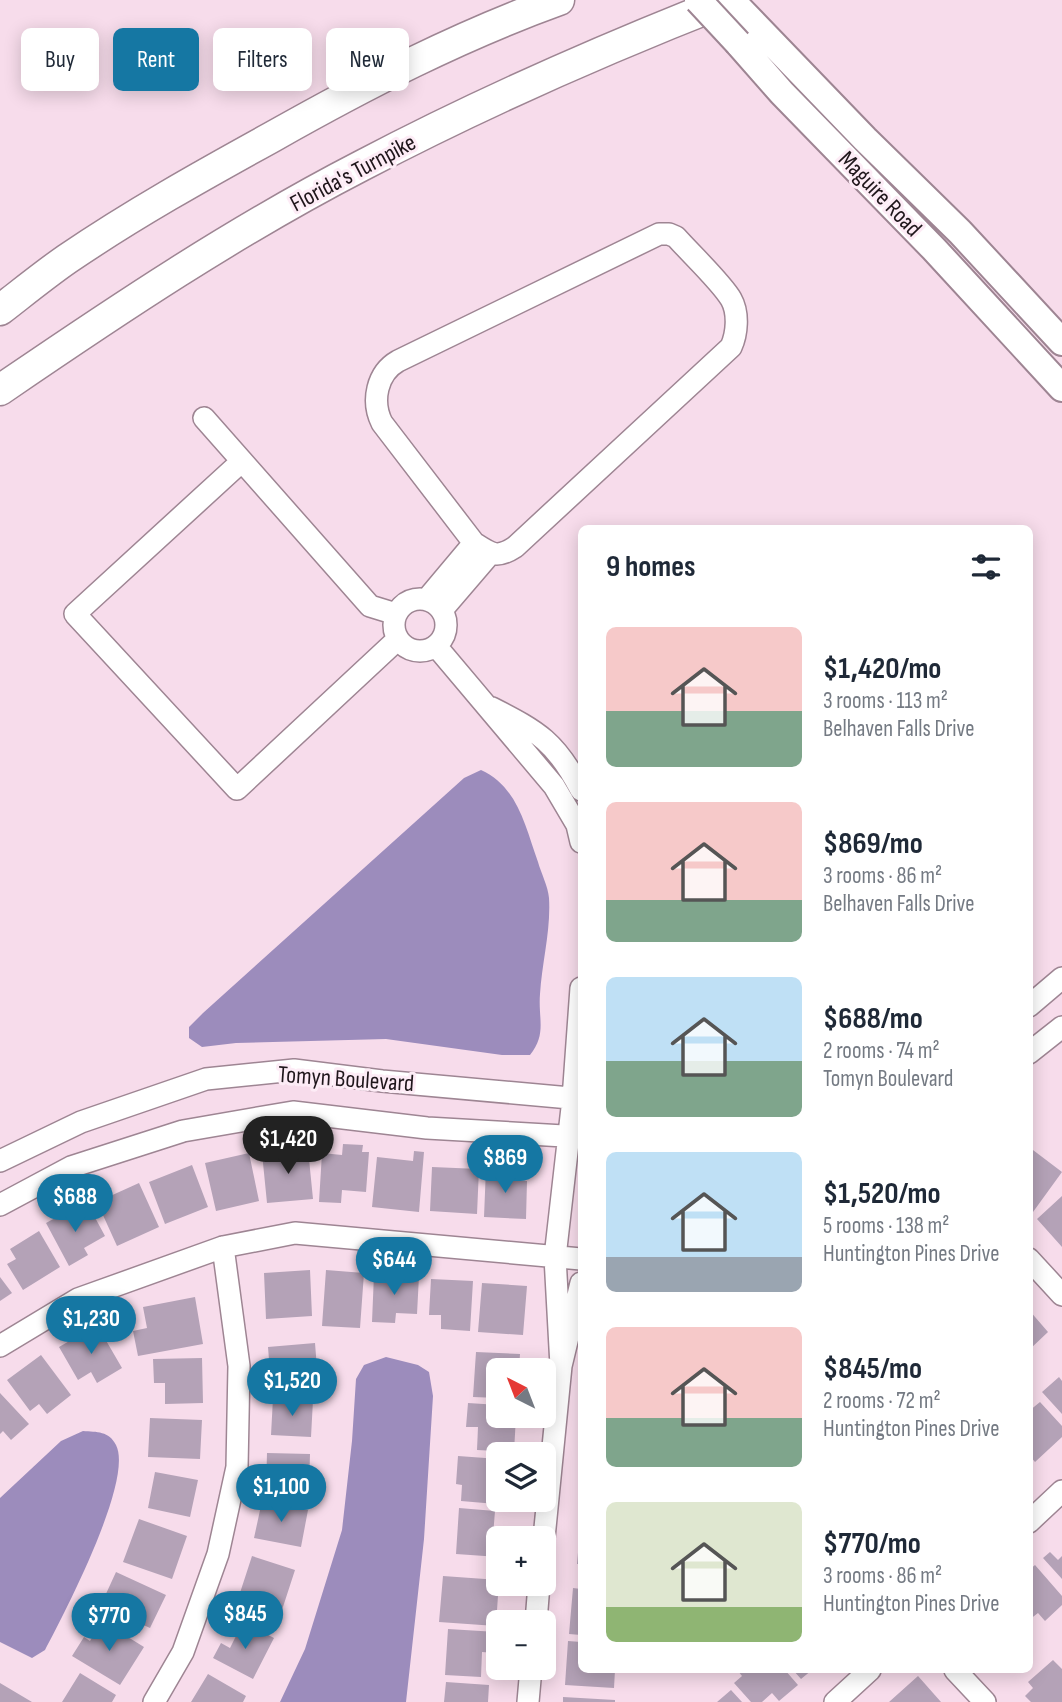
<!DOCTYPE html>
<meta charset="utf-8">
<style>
body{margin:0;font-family:"Sofia Sans Condensed",sans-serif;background:#f2f2f3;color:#1f2937;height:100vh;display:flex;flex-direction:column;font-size:26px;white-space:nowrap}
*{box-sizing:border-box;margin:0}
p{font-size:23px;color:#747a83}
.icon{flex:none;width:38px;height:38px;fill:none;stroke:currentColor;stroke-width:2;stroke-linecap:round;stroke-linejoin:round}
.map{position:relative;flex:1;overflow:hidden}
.sheet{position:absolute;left:578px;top:525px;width:455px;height:1148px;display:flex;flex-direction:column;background:#fff;border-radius:10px;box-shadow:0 4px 18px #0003}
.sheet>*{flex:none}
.banner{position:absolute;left:21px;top:28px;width:452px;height:63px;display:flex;gap:14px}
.needle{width:46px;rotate:318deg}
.tools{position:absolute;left:486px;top:1358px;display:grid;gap:14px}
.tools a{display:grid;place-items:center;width:70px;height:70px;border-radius:10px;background:#fff;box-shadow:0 4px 18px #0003;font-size:35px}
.price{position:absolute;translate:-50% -60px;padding:0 16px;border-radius:24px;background:#1577a3;color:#fff;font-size:23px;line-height:46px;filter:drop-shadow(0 2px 4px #0008)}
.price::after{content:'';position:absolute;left:50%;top:42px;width:21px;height:16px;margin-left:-10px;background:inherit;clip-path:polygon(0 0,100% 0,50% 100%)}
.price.selected{background:#222;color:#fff}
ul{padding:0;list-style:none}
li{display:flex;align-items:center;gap:21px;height:175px;padding:0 28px}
li span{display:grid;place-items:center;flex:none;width:196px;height:140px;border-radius:10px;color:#555}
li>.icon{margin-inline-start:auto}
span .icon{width:84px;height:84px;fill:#fffc;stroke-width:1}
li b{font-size:30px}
h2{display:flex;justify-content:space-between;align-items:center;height:84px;padding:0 28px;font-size:30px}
.tag{padding:0 24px;border-radius:10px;background:#fff;box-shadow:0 4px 18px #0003;font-size:24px;line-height:63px}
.tag.selected{background:#1577a3;color:#fff}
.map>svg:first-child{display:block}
</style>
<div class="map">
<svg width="1062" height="1702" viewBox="0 0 1062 1702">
<rect width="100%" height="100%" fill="#f7dceb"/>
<!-- water -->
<path fill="#9c8cbc" d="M 481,770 C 518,787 525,826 538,862 C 541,873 548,886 549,898 C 551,930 542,962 540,994 C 538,1019 547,1034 530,1055 L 502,1055 L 386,1039 L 236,1043 L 202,1047 L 189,1038 L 189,1027 L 203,1013 L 464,778 Z
M 386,1357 L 418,1365 L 429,1372 L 433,1396 L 424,1539 L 406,1702 L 280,1702 L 305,1649 L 342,1530 L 352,1441 L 356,1379 L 364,1365 Z
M 83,1431 C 97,1432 109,1431 116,1445 C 134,1480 64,1614 45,1650 L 32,1658 L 0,1642 L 0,1498 L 61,1441 Z"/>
<!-- building -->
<path fill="#b4a2b7" d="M 343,1144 L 363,1145 L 362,1152 L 369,1152 L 366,1192 L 342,1190 L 341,1203 L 319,1202 L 322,1153 L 342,1155 Z
M 1029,1147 L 1062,1172 L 1033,1212 L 1029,1209 Z
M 308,1149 L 313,1199 L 267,1203 L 262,1153 Z
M 414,1151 L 424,1152 L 419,1212 L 372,1207 L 377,1157 L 413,1161 Z
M 249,1153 L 259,1201 L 216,1211 L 205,1163 Z
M 192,1165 L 208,1207 L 165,1224 L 149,1182 Z
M 432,1167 L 479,1169 L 477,1214 L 430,1211 Z
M 486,1168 L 515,1169 L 514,1180 L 527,1181 L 526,1219 L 484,1217 Z
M 139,1183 L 159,1227 L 117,1246 L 97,1202 Z
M 1062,1196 L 1062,1247 L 1037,1219 Z
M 75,1207 L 81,1218 L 92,1212 L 105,1236 L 84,1248 L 88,1255 L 69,1266 L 46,1223 Z
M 39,1231 L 60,1267 L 23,1290 L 7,1264 L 16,1259 L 10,1249 Z
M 310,1270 L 312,1316 L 266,1319 L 264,1273 Z
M 326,1270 L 364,1273 L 360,1328 L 322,1326 Z
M 374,1274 L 419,1276 L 417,1314 L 396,1313 L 395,1323 L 372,1322 Z
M 0,1277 L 12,1293 L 0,1301 Z
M 431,1279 L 473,1281 L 470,1331 L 441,1329 L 441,1315 L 429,1315 Z
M 482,1283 L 527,1286 L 523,1335 L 478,1332 Z
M 195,1297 L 203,1344 L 138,1356 L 133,1331 L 147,1328 L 143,1307 Z
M 1029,1310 L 1048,1332 L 1029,1350 Z
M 97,1325 L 122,1368 L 97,1383 L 91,1372 L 78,1380 L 59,1347 Z
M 315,1343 L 318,1381 L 271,1385 L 268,1347 Z
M 476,1352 L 520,1354 L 519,1370 L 499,1370 L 499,1398 L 473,1397 Z
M 41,1355 L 71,1395 L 47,1414 L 39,1404 L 30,1411 L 7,1380 Z
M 202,1358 L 203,1403 L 165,1404 L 165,1383 L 154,1383 L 153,1359 Z
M 1059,1377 L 1062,1381 L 1062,1414 L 1042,1392 Z
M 0,1393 L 29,1424 L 11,1440 L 3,1431 L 0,1434 Z
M 273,1398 L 313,1400 L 311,1437 L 271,1435 Z
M 1040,1402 L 1062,1426 L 1062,1437 L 1035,1462 L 1029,1455 L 1029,1411 Z
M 468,1403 L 499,1405 L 499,1416 L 516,1416 L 514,1452 L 477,1450 L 478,1427 L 466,1427 Z
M 150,1418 L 202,1420 L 200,1459 L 148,1457 Z
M 267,1453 L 310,1454 L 309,1490 L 266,1489 Z
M 458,1456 L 499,1459 L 499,1500 L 508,1500 L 508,1505 L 461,1501 L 462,1485 L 456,1484 Z
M 155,1472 L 198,1480 L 190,1517 L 148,1508 Z
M 262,1501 L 308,1510 L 301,1547 L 254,1538 Z
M 459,1508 L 495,1511 L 493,1536 L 499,1537 L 499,1557 L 456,1554 Z
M 139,1519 L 187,1536 L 172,1579 L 123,1562 Z
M 579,1541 L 581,1541 L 581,1564 L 577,1564 Z
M 1050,1552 L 1058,1560 L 1062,1556 L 1062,1579 L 1043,1558 Z
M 252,1556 L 295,1570 L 281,1613 L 238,1599 Z
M 1035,1565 L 1062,1596 L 1062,1605 L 1045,1621 L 1038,1613 L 1029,1620 L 1029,1570 Z
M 116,1572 L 166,1595 L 150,1628 L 115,1612 L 119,1602 L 105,1596 Z
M 443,1576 L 499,1580 L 496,1626 L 439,1622 Z
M 573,1588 L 581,1589 L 581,1635 L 569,1634 Z
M 102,1621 L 144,1647 L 120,1685 L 72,1656 L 84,1637 L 90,1641 Z
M 243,1622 L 274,1638 L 253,1679 L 213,1658 L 221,1643 L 230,1648 Z
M 448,1629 L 497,1632 L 495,1653 L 482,1652 L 481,1677 L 445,1675 Z
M 568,1641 L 581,1642 L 581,1670 L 615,1670 L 614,1688 L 565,1685 Z
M 1053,1660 L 1062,1669 L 1062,1702 L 1031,1702 L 1025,1696 L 1033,1688 L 1028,1682 Z
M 740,1670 L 785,1670 L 798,1685 L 779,1701 L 772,1693 L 762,1702 L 751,1702 L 734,1683 L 742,1676 L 738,1671 Z
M 793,1670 L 812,1670 L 801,1679 Z
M 80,1673 L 116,1695 L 112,1702 L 62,1702 Z
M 208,1674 L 246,1696 L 243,1702 L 191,1702 Z
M 918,1676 L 941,1702 L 889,1702 Z
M 446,1682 L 489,1685 L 488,1702 L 444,1702 Z
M 0,1683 L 32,1702 L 0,1702 Z
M 731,1690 L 742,1702 L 717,1702 Z
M 563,1697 L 615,1700 L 615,1702 L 563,1702 Z"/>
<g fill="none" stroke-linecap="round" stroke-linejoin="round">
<defs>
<path id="minor" d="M 659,234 L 669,234 L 676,237 C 691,254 721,282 731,299 C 739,313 737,334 731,347 L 515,547 C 497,559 491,554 474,543 L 382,423 C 371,401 377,373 398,361 Z
M 204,418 L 370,606 L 396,614
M 241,462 L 75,614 L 237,789 L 398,639
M394 625a26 26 0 1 1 52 0a26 26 0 1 1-52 0Z
M 427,599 L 474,543
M 442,610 L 490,554
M 436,646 L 554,786 L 577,825 L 581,842
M 492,708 C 539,732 556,742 581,790
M 1029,1006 L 1062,978
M 1029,1053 L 1062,1027
M 0,1161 L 81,1122 L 206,1079 L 294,1070 L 382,1081 L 581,1099
M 0,1205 L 71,1167 L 183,1131 L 293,1112 L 427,1128 L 581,1137
M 1029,1259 L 1062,1295
M 0,1346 L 78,1299 L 223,1247 L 295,1233 L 581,1259
M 561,1366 L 555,1257 L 573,1099 L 581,988
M 1029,1522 L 1062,1491
M 544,1538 L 561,1366 L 581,1283
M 536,1622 L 539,1584
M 955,1670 L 985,1702
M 154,1702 L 183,1652 L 218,1554 L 237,1467 L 239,1366 L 223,1247
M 528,1702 L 531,1668
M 835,1702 L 870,1670"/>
<path id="major" d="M 731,0 L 865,139 L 960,232 L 1062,342
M 738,43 L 782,93 L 934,249 L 1062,388"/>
<path id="highway" d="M 0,310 C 22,293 44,275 67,259 C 133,214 203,175 272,137 C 364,85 459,36 559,0
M 0,390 C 117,310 235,231 361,166 C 481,103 604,49 729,0"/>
</defs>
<!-- minor casing -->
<use href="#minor" stroke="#9e8593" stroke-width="24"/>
<!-- major casing -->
<use href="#major" stroke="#9e8593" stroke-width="30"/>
<!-- highway casing -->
<use href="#highway" stroke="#9e8593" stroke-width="33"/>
<!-- minor -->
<use href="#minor" stroke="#fff" stroke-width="21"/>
<!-- major -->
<use href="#major" stroke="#fff" stroke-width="26"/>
<!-- highway -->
<use href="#highway" stroke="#fff" stroke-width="30"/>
<defs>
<path id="major-bridge" d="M 698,0 L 738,43"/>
</defs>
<!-- major-bridge casing -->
<use href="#major-bridge" stroke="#9e8593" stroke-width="30" stroke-linecap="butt"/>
<!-- major-bridge -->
<use href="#major-bridge" stroke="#fff" stroke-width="26"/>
</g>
<g text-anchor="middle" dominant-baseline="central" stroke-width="6" stroke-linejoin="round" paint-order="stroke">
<!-- street labels -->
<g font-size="24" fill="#1f161b" stroke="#fdecf6">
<text transform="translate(353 173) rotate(-28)">Florida's Turnpike</text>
<text transform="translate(880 194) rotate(46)">Maguire Road</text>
<text transform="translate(346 1079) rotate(4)">Tomyn Boulevard</text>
</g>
</g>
</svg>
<div class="tools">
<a><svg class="needle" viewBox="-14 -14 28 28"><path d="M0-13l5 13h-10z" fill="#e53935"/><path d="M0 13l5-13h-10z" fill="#747a83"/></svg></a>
<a><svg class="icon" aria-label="layers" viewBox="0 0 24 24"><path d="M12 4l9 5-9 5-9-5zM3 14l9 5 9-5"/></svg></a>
<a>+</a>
<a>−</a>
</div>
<b class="price selected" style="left:288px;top:1176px">$1,420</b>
<b class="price" style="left:505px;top:1195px">$869</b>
<b class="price" style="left:75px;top:1234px">$688</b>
<b class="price" style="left:394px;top:1297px">$644</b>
<b class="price" style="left:91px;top:1356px">$1,230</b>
<b class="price" style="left:292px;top:1418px">$1,520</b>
<b class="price" style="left:281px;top:1524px">$1,100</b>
<b class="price" style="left:245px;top:1651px">$845</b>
<b class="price" style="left:109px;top:1653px">$770</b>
<div class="banner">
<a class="tag">Buy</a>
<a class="tag selected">Rent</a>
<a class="tag">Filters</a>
<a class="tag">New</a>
</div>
<section class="sheet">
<h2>9 homes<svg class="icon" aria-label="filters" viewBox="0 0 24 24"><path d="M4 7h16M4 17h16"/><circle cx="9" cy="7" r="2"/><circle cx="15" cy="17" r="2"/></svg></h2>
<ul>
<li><span style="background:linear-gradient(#f6c9c9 60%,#7fa58c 0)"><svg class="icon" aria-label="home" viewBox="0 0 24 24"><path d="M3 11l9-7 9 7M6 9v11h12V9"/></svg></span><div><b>$1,420/mo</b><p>3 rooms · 113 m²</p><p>Belhaven Falls Drive</p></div></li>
<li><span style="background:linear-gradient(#f6c9c9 70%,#7fa58c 0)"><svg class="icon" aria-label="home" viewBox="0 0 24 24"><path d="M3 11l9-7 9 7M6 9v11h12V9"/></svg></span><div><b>$869/mo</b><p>3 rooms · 86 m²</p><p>Belhaven Falls Drive</p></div></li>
<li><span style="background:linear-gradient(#bfe0f5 60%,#7fa58c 0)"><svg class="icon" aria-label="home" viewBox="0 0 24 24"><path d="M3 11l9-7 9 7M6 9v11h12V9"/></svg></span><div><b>$688/mo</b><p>2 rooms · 74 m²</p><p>Tomyn Boulevard</p></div></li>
<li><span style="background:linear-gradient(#bfe0f5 75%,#9aa5b1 0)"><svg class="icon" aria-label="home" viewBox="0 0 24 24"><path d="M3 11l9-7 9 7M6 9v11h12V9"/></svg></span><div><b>$1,520/mo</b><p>5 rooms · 138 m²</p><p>Huntington Pines Drive</p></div></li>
<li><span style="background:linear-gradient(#f6c9c9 65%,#7fa58c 0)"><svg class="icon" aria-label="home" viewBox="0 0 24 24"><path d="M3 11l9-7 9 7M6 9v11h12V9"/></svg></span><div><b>$845/mo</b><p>2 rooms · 72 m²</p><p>Huntington Pines Drive</p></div></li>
<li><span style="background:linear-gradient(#dfe7d0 75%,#8fb573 0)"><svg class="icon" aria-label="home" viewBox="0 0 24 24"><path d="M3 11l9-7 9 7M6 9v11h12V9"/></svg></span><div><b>$770/mo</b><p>3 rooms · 86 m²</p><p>Huntington Pines Drive</p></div></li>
</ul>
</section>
</div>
